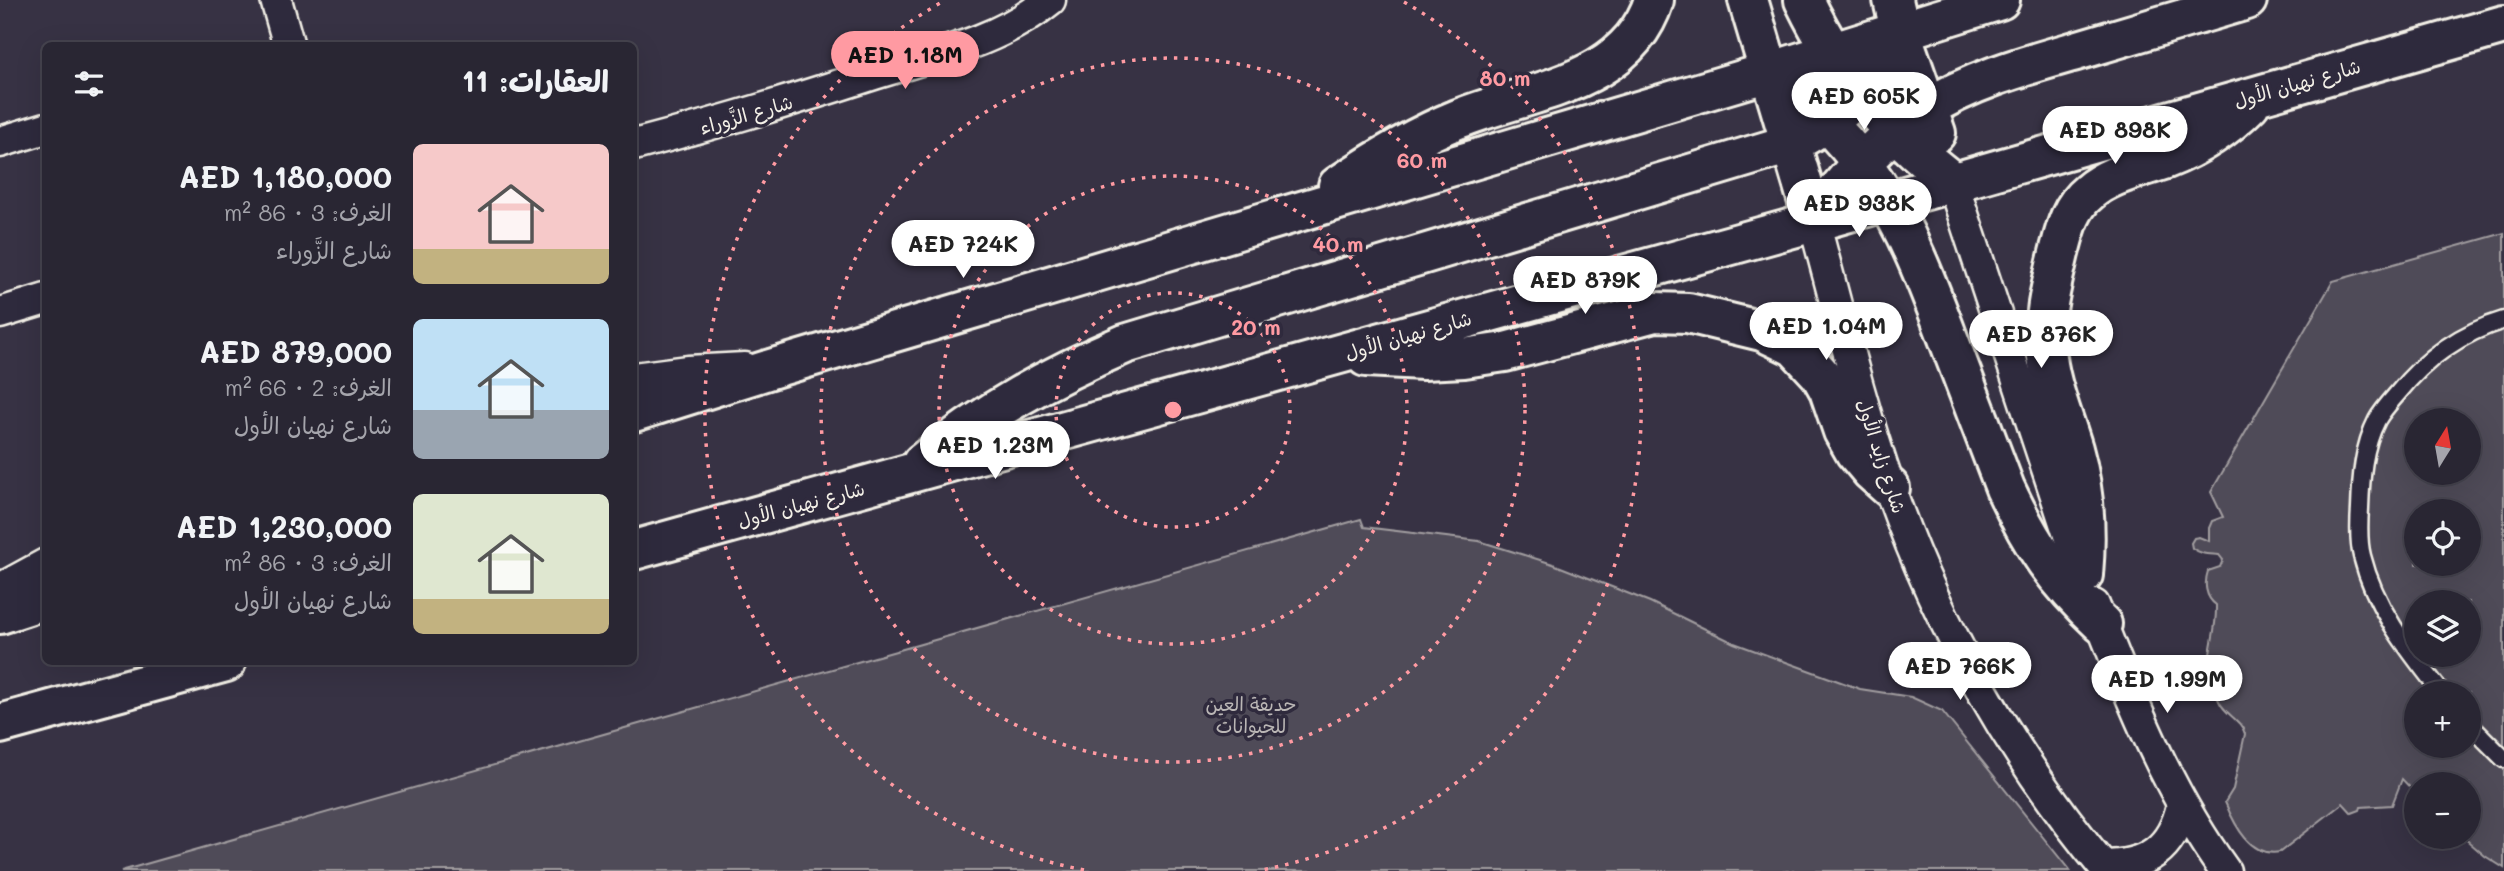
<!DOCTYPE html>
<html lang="ar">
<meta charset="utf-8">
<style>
body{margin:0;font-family:Mali,"Playpen Sans Arabic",sans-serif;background:#312e3b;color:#f1f3f6;direction:rtl;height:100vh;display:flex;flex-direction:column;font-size:26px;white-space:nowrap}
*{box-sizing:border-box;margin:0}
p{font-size:23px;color:#a5a5ac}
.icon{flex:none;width:38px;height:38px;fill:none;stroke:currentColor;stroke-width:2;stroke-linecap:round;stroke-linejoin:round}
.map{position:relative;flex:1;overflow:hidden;direction:ltr}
.drawer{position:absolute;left:42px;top:42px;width:595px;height:623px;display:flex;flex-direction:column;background:#292633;border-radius:10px;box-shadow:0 7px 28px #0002,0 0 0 2px #45434e;direction:rtl}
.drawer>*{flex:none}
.needle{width:46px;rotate:11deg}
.fabs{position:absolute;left:2404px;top:408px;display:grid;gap:14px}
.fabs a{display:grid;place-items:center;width:77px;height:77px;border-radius:50%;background:#292633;box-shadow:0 7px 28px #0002,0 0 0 2px #45434e;font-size:35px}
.price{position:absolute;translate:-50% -60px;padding:0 16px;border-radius:24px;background:#fff;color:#222;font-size:23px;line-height:46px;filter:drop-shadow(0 2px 4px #0008)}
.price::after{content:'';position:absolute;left:50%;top:42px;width:21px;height:16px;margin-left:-10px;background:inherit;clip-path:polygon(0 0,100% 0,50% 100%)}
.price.selected{background:#ff9aa2;color:#111}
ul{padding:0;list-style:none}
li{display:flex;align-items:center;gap:21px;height:175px;padding:0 28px}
li span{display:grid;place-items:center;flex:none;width:196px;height:140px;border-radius:10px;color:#555}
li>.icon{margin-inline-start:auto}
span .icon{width:84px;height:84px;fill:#fffc;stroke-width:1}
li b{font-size:30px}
h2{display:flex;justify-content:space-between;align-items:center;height:84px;padding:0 28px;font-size:30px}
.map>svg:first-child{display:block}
</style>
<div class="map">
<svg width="2504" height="871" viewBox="0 0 2504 871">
<rect width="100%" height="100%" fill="#373244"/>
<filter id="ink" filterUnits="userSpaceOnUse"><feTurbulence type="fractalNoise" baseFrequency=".0143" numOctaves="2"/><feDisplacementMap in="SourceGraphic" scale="14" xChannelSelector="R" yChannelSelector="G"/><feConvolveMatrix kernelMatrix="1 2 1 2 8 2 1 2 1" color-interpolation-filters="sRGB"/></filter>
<g filter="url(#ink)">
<!-- green -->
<path fill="#504b59" stroke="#a29ea0" stroke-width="2" fill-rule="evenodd" d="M 2504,233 L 2504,868 L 2485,856 L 2463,837 L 2469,836 L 2469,784 L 2417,784 L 2417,795 L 2402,779 L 2392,805 L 2361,807 L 2360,810 L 2352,813 L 2343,803 L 2280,852 C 2251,858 2235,826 2225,802 L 2233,789 L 2245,734 C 2241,719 2225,715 2219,701 C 2199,655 2217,646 2216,605 C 2205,597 2204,583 2208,571 L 2220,567 L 2223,560 L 2219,555 C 2208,554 2202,555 2192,548 L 2191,543 L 2194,538 L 2199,537 L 2209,541 L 2209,528 L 2212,521 L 2223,517 L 2211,492 L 2333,281 ZM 2417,420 L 2469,420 L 2469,472 L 2417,472 ZM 2417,511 L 2469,511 L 2469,564 L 2417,564 ZM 2417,602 L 2469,602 L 2469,654 L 2417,654 ZM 2417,693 L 2469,693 L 2469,746 L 2417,746 Z
M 1361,519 L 1364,527 L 1479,541 L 1553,564 L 1650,602 L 1734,643 L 1860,689 L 1911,697 L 1942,711 L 2070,871 L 121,871 Z"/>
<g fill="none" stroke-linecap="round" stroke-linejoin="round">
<defs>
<path id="service" d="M 2442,693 C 2409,651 2375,609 2362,556 C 2358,541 2359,523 2360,508 C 2361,478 2363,447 2377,420 C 2382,411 2390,402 2397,394 C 2425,359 2460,333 2504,320
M 2469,724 L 2504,759"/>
<path id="minor" d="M 276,0 L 289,46
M 0,142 L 46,128
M 634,145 C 715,124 794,100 874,74 C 935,55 1000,41 1050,0
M 1952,181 L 2078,562
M 1814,222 C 1838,310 1859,400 1889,486 C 1937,625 2013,759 2107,871
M 0,313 L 46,299
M 634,378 L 688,371 L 745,368
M 0,589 L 46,564
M 2094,605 C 2130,697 2167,791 2225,871
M 2103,866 C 2147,866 2172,849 2182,806"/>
<path id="secondary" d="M 1748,0 L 1814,222
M 1804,0 C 1841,76 1885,130 1952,181
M 1893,0 L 1900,30 L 1936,133
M 1769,72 C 1810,104 1847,139 1876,183 C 1908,231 1928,285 1948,338 C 1967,388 1986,438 2005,488 C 2032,546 2055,580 2102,624
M 1338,186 C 1376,160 1416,136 1458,119 C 1529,90 1627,85 1654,0
M 1814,222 C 1845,178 1880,138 1926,109 C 1971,80 2027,65 2079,50 C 2135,33 2191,17 2247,0
M 1366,357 L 1423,360 L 1464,358 L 1505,352 L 1655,312 L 1688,313 L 1762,331 L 1795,347 L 1820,374 L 1829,390 L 1843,431 L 1855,452 L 1871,471 L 1890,488
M 634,412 L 777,367 L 1769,72 L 2000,0
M 922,463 C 986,411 1050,376 1125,344 L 1790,144 C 1846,115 1873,86 1900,30
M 634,550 L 1814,222 L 2504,25
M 2083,575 C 2087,531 2085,491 2073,449 C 2063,415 2048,382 2046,347 C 2043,314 2052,284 2059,253 C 2065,230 2070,207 2089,192 C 2109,174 2141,168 2166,159 C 2197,147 2227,127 2250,104
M 0,614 L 46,599
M 0,724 L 226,662"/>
</defs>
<!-- service casing -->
<use href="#service" stroke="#f4f1e8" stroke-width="21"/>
<!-- minor casing -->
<use href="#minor" stroke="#f4f1e8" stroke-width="35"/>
<!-- secondary casing -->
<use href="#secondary" stroke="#f4f1e8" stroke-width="44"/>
<!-- service -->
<use href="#service" stroke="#2f2a3d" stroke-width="16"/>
<!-- minor -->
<use href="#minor" stroke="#2f2a3d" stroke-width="30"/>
<!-- secondary -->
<use href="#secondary" stroke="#2f2a3d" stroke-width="38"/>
</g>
</g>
<!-- distance rings -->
<g fill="none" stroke="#ff9aa2" stroke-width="3.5" stroke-dasharray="3.5 7">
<circle cx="1173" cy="410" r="117"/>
<circle cx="1173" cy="410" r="234"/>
<circle cx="1173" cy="410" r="352"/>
<path d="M1084 870A469 469 0 0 1 942 2M1404 2A469 469 0 0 1 1262 870"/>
</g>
<g text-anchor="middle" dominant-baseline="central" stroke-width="7" stroke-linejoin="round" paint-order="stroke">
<!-- street labels -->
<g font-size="19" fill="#f4f1e8" stroke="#2f2a3d">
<text transform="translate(2297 83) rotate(-16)">شارع نهيان الأول</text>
<text transform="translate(746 114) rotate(-16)">شارع الزَّوراء</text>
<text transform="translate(1408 335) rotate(-16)">شارع نهيان الأول</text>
<text transform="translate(1882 456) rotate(72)">شارع زايد الأول</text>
<text transform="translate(801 504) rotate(-15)">شارع نهيان الأول</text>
</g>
<!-- park labels -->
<g font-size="19" fill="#bbb7b6" stroke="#2f2a3d">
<text x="1251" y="703">حديقة العين<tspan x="1251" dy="22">للحيوانات</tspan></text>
</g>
</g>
<circle cx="1173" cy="410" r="10" fill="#ff9aa2" stroke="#2f2a3d" stroke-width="3.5"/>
<g font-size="21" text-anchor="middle" font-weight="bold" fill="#ff9aa2" stroke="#2f2a3d" stroke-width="7" stroke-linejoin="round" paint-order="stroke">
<text x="1505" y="86">80 m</text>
<text x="1422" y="168">60 m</text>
<text x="1338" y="252">40 m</text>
<text x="1256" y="335">20 m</text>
</g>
</svg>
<div class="fabs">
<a><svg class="needle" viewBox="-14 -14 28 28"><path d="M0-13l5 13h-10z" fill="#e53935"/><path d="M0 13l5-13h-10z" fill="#a5a5ac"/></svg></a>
<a><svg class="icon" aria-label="locate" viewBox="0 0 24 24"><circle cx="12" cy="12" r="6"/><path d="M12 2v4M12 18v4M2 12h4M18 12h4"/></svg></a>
<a><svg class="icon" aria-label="layers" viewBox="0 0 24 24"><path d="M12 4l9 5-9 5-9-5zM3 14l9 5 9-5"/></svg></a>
<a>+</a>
<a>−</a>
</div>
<b class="price selected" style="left:905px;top:91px">AED 1.18M</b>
<b class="price" style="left:1864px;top:132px">AED 605K</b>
<b class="price" style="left:2115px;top:166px">AED 898K</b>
<b class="price" style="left:1859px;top:239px">AED 938K</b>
<b class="price" style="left:963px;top:280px">AED 724K</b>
<b class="price" style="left:1585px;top:316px">AED 879K</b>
<b class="price" style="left:1826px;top:362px">AED 1.04M</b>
<b class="price" style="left:2041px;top:370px">AED 876K</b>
<b class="price" style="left:995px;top:481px">AED 1.23M</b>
<b class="price" style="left:1960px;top:702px">AED 766K</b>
<b class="price" style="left:2167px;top:715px">AED 1.99M</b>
<section class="drawer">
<h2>العقارات: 11<svg class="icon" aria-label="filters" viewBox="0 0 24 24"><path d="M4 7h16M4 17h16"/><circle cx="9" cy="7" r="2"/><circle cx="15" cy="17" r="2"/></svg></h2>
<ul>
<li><span style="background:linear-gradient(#f6c9c9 75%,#c2b280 0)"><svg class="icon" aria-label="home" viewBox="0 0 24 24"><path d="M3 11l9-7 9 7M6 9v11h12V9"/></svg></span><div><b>AED 1,180,000</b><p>الغرف: 3 · 86 m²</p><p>شارع الزَّوراء</p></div></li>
<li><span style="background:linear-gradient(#bfe0f5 65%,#9aa5b1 0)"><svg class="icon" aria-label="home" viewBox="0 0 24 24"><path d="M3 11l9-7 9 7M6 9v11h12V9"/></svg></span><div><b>AED 879,000</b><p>الغرف: 2 · 66 m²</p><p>شارع نهيان الأول</p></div></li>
<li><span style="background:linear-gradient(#dfe7d0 75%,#c2b280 0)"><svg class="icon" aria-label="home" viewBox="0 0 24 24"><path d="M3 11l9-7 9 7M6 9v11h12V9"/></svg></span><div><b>AED 1,230,000</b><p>الغرف: 3 · 86 m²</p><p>شارع نهيان الأول</p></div></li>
</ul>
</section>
</div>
